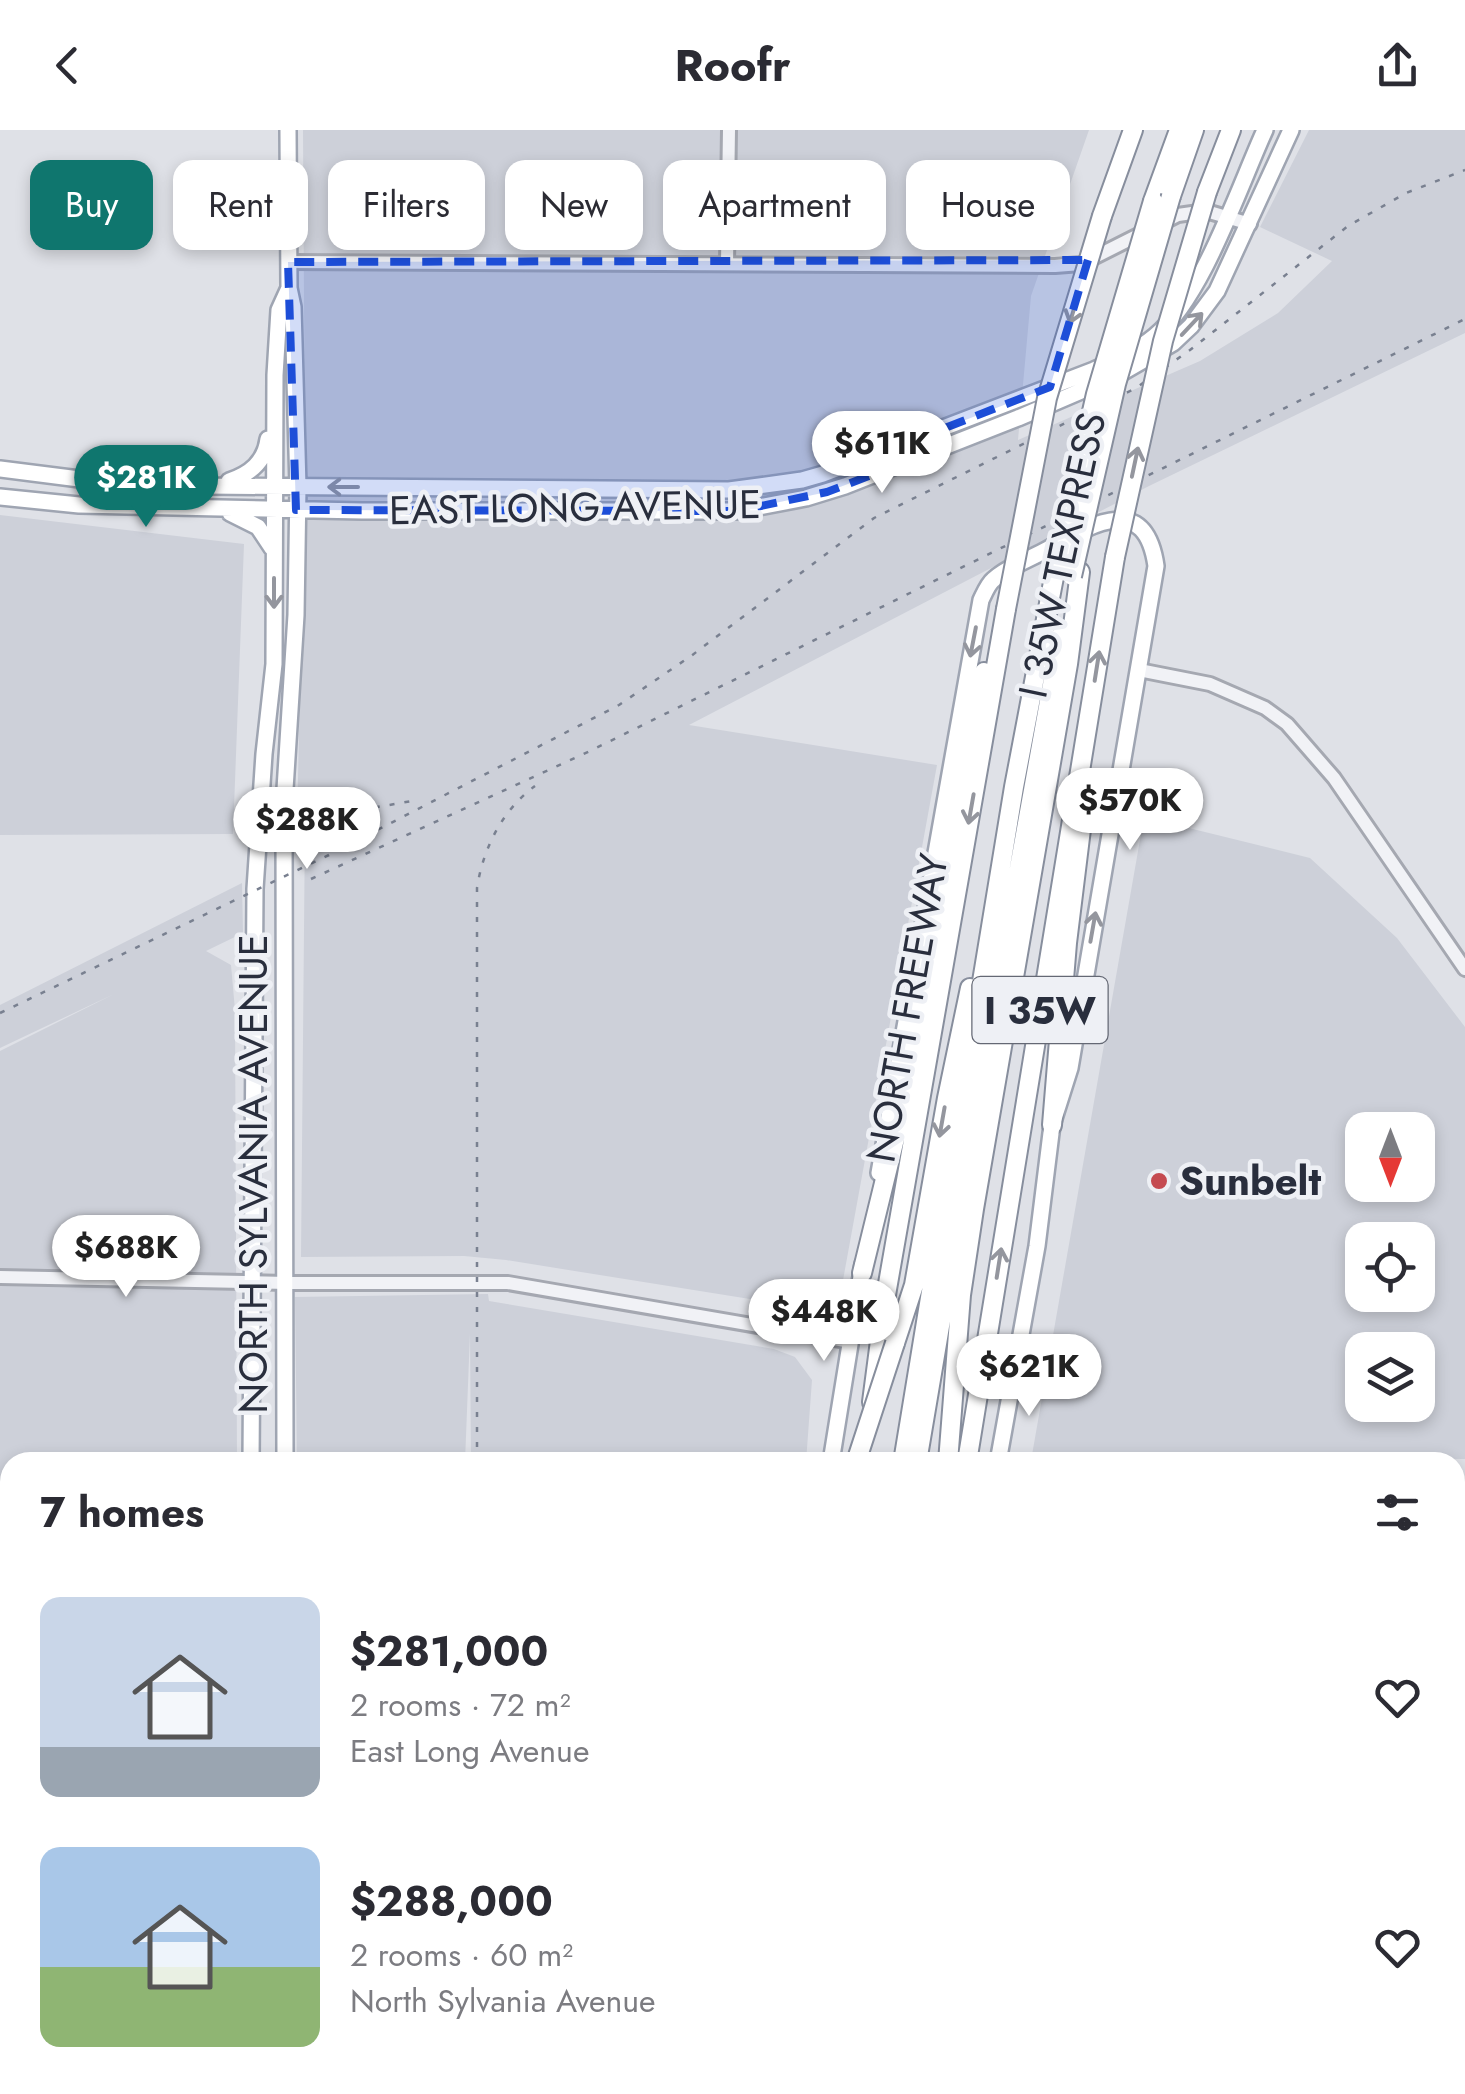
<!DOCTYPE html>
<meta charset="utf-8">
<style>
body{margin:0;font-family:Jost,sans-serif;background:#f2f2f3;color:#2b2b33;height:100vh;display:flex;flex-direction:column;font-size:38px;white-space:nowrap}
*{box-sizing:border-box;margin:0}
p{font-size:32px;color:#7c7c81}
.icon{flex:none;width:55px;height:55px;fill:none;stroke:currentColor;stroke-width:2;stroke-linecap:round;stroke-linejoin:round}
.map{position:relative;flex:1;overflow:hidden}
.drawer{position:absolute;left:0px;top:1322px;width:1465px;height:642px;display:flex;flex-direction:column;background:#fff;border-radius:30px 30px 0 0;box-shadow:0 5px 15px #0003}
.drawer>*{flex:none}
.banner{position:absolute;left:30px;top:30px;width:1405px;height:90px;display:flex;gap:20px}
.needle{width:65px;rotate:180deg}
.tools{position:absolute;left:1345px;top:982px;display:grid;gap:20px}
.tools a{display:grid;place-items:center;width:90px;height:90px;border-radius:20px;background:#fff;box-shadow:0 5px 15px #0003;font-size:50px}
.price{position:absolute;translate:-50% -85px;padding:0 22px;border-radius:35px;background:#fff;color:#222;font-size:32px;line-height:65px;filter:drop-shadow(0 2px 5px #0008)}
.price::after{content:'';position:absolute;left:50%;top:60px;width:30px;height:22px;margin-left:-15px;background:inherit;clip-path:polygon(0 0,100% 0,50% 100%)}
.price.active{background:#0f766e;color:#fff}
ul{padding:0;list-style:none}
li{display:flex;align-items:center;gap:30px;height:250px;padding:0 40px}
li span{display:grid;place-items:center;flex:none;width:280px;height:200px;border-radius:20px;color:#555}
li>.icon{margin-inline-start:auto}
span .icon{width:120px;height:120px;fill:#fffc;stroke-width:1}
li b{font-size:42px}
h2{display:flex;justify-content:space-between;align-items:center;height:120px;padding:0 40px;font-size:42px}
.tag{padding:0 35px;border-radius:20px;background:#fff;box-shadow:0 5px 15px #0003;font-size:35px;line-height:90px}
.tag.active{background:#0f766e;color:#fff}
header{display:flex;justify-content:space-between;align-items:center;height:130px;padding:0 40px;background:#fff;font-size:45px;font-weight:700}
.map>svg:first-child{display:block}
</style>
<header><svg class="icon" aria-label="back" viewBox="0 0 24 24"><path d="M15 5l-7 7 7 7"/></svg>Roofr<svg class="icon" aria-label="share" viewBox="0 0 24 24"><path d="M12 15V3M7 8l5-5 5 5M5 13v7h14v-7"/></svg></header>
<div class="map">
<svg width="1465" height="1964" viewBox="0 0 1465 1964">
<rect width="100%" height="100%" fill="#dfe1e7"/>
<!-- built -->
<path fill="#cdd0d9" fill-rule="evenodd" d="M 303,0 L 1089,0 L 1031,166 L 1018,310 L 1200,231 L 1278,183 L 1332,131 L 1260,97 L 1309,0 L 1465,0 L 1465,203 L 1149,356 L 689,595 L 937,635 L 837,1183 L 506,1130 L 464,1126 L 301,1127 L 305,692 L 297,692 L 305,339 Z
M 0,385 L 244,414 L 233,704 L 0,705 Z
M 1144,687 L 1310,728 L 1397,808 L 1465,897 L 1465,1329 L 1032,1325 ZM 1362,1000 L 1418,1000 L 1418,1055 L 1362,1055 ZM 1362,1110 L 1418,1110 L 1418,1165 L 1362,1165 ZM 1362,1220 L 1418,1220 L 1418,1275 L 1362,1275 Z
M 242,753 L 243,803 L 206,821 L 231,835 L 235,880 L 237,1332 L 10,1332 L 10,1696 L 0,1666 L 0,921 L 114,864 L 0,918 L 0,875 Z
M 488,1164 L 489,1171 L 774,1219 L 795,1227 L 812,1250 L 806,1332 L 471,1332 L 470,1203 L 465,1332 L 297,1332 L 295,1167 Z
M 1455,1357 L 1465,1357 L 1465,1602 L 1455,1602 Z
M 1455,1630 L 1465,1630 L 1465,1848 L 1455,1848 Z
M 1465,1906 L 1465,1964 L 1097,1964 L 1097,1955 L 1455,1955 L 1455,1907 Z
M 589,1955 L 781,1955 L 781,1964 L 589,1964 Z"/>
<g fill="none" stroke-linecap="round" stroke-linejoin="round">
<defs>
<path id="minor" d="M 288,132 L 1055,136 L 1081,134 L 1178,85 L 1206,81 L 1250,94
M 727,133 L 729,0
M 1139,540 L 1210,554 L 1265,578 L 1287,594 L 1334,648 L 1465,839
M 0,1147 L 287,1153 L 508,1153 L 851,1212
M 1455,1614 L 1465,1614
M 574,1964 L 574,1955"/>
<path id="major" d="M 0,339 L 103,352 L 206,356 L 729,360 L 802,350 L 823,344 L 1094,240 C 1115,231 1137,221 1155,206 C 1202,168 1239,57 1265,0
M 229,351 C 250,344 265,332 268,309
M 0,367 L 79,375 L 362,381 L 737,381 L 806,368 L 845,356 L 1018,288 L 1116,246 L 1173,213 L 1191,196 L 1217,161 L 1291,0
M 230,383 L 258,397 L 272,418
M 879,1043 L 981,470 C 984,464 988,454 993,450 C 1007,437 1032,428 1048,419 C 1089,396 1145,360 1156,436 L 1070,938 L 1052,995 L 1037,1116 L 998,1332
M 251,1332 L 255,759 L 264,624 L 274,534 L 275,245 L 279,180 L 289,158
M 285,1332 L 284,675 L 296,485 L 298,357 L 293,177 L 289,158 L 288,0
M 831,1332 L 863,1134
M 282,1955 L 283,1964
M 307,1964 L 310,1955
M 797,1964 L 797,1955
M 919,1964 L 919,1955"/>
<path id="highway" d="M 1207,62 L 1231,0
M 1171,66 L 1194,0
M 1153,71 L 1179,0
M 1102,86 L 1133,0
M 1052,995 L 1067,813 L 1085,667
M 862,1143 L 898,996 L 954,678 L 984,542
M 895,1213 L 914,1155 L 947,968 L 970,858
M 872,1272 L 886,1165 L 1006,479
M 903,1332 L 1014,657 L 1054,447
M 917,1332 L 995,871 L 1061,505
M 948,1332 L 961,1165 L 974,1079 L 1068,534 L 1080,442
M 967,1332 L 1115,427
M 826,1964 L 826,1955
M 855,1964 L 855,1955
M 869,1964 L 870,1955
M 902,1964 L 902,1955"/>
</defs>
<!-- minor casing -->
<use href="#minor" stroke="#a5a8b1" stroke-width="18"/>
<!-- major casing -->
<use href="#major" stroke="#9fa5b2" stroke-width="20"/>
<!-- highway casing -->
<use href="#highway" stroke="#878e9d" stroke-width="22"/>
<!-- minor -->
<use href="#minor" stroke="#f1f2f6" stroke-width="12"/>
<!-- major -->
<use href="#major" stroke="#fff" stroke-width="15"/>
<!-- highway -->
<use href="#highway" stroke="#fff" stroke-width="18"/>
<!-- rail -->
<path stroke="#798090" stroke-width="2.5" stroke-dasharray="5 10" stroke-linecap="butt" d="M 315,680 L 360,680 L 418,670
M 311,749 L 590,621 L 1465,189
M 0,883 L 329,725 L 619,575 L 691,526 L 874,388 L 1136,258 L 1190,220 L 1348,96 L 1406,63 L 1465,40
M 477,1332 L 477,758 C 483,719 502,680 535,656"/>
<defs>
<path id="highway-bridge" d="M 1115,427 L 1163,211 L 1207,62
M 1072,446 L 1116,254 L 1171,66
M 1054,447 L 1096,264 L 1153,71
M 1006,479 L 1047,268 L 1102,86
M 856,1332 L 895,1213"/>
</defs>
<!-- highway-bridge casing -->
<use href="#highway-bridge" stroke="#878e9d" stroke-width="22" stroke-linecap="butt"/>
<!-- highway-bridge -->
<use href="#highway-bridge" stroke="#fff" stroke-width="18"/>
</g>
<!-- one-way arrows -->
<defs><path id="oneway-shaft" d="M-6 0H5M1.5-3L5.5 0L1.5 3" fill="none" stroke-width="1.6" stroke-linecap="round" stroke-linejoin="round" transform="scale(2.5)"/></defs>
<g stroke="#94969e">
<use href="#oneway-shaft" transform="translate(1074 179) rotate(107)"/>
<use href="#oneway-shaft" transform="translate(1192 194) rotate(-47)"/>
<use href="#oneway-shaft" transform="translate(1135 332) rotate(-78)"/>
<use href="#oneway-shaft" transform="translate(343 357) rotate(-180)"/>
<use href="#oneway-shaft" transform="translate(274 463) rotate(90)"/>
<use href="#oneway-shaft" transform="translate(973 512) rotate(101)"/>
<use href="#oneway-shaft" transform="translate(1097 536) rotate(-81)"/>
<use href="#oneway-shaft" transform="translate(971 679) rotate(100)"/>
<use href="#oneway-shaft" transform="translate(1093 797) rotate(-80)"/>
<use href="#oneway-shaft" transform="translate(942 992) rotate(100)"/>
<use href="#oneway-shaft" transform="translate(999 1133) rotate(-81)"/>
</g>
<!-- marked area -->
<path fill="#1d4ed8" fill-opacity="0.2" stroke="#1d4ed8" stroke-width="8" stroke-dasharray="20 12" stroke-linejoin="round" d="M 1088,130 L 1050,257 L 932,303 L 939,319 L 827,362 L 737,381 L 296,380 L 288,132 Z"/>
<!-- markers -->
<circle fill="#c54b51" stroke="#eef0f5" stroke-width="4" cx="1159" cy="1051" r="10"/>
<g text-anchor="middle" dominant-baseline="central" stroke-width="9" stroke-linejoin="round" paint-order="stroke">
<!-- shield labels -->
<rect fill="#eef0f5" stroke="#646874" stroke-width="2.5" x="972.5" y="847" width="135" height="66" rx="8"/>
<g font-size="38" font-weight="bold" fill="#292e3d">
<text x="1040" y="880">I 35W</text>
</g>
<!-- street labels -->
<g font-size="40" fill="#292e3d" stroke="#eef0f5">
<text transform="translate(575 377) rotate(-1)">EAST LONG AVENUE</text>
<text transform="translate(1062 425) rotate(-78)">I 35W TEXPRESS</text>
<text transform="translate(907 878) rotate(-80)">NORTH FREEWAY</text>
<text transform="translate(253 1044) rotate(-90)">NORTH SYLVANIA AVENUE</text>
</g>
<!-- poi labels -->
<g font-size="40" font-weight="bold" fill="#292e3d" stroke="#eef0f5" text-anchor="start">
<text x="1179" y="1051">Sunbelt</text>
</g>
</g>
</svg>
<div class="tools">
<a><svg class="needle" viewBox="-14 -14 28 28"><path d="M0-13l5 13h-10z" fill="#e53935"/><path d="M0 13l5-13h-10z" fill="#7c7c81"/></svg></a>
<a><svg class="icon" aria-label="locate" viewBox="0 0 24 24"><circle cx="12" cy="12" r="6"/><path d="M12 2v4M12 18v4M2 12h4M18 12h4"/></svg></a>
<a><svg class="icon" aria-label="layers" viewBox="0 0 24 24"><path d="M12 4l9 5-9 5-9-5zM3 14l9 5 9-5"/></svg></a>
</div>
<b class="price" style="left:882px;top:366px">$611K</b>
<b class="price active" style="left:146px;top:400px">$281K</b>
<b class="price" style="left:1130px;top:723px">$570K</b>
<b class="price" style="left:307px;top:742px">$288K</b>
<b class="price" style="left:126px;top:1170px">$688K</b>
<b class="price" style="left:824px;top:1234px">$448K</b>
<b class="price" style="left:1029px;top:1289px">$621K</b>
<div class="banner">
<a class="tag active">Buy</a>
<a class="tag">Rent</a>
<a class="tag">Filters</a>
<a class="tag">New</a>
<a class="tag">Apartment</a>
<a class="tag">House</a>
</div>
<section class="drawer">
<h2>7 homes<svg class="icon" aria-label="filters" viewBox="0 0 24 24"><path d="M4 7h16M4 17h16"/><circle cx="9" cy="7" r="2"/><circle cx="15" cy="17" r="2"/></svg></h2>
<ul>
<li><span style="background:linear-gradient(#c9d6e8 75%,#9aa5b1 0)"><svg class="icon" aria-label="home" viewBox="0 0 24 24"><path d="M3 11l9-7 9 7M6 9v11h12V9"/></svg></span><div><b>$281,000</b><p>2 rooms · 72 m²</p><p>East Long Avenue</p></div><svg class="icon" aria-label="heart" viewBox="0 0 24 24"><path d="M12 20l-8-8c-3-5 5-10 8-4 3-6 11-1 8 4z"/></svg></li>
<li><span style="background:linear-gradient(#a9c7e8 60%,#8fb573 0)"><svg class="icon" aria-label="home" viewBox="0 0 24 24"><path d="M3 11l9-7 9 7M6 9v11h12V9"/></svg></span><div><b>$288,000</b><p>2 rooms · 60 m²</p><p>North Sylvania Avenue</p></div><svg class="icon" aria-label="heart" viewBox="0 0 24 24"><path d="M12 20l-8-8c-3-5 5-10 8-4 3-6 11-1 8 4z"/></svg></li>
</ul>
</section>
</div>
